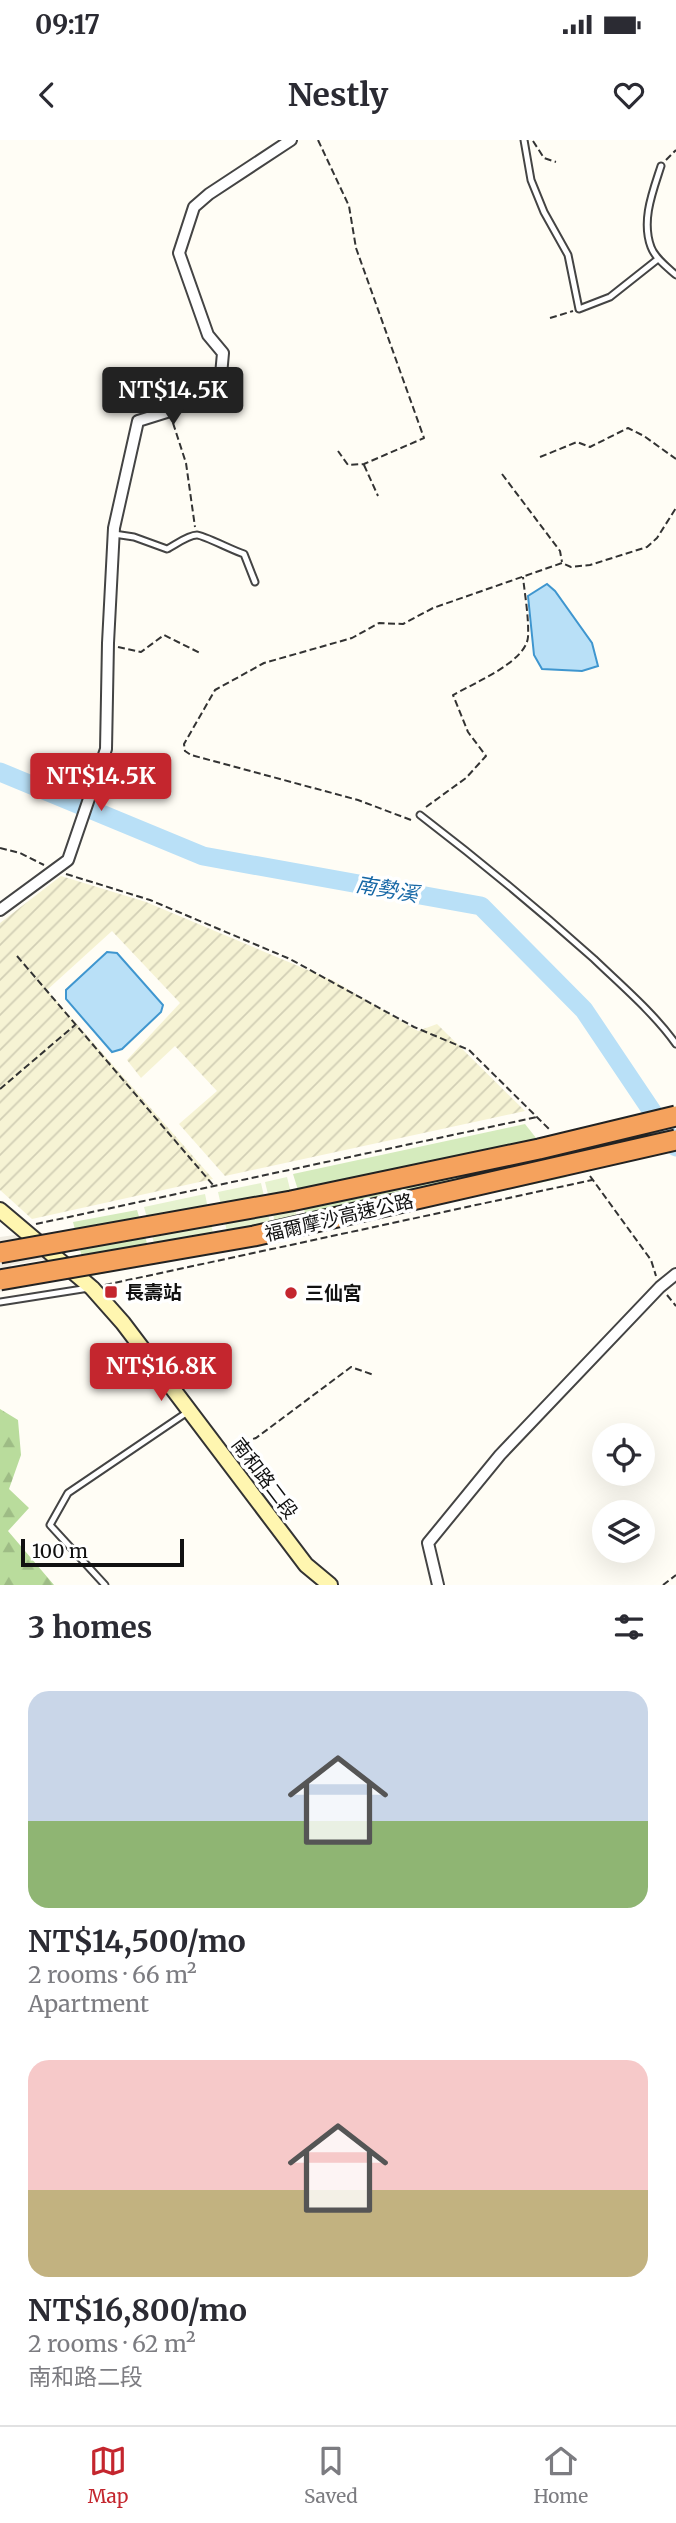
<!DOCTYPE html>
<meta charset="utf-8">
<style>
body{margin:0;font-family:Merriweather,"Noto Sans TC",serif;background:#f7f7f7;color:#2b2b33;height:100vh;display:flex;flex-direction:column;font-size:26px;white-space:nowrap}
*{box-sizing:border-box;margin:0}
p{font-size:23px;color:#7c7c81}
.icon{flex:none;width:38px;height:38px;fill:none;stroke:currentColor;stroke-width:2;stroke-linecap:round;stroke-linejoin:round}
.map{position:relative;height:1445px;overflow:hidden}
.sheet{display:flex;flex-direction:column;background:#fff;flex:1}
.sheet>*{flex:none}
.fabs{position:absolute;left:592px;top:1283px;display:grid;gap:14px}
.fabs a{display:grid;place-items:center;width:63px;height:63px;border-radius:50%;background:#fff;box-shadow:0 7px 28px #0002;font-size:35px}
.scale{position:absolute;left:21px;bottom:18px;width:163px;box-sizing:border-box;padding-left:7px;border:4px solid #111;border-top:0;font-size:19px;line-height:24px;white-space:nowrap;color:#111;-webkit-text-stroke:5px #fff;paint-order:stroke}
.price{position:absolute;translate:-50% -60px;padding:0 16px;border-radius:7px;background:#c4262e;color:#fff;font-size:23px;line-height:46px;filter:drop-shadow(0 2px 4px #0008)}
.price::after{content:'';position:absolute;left:50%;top:42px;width:21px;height:16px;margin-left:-10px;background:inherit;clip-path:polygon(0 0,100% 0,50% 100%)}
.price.selected{background:#222;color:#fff}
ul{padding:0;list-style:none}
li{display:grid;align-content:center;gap:14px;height:371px;padding:0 28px}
li span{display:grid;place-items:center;height:217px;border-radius:21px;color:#555}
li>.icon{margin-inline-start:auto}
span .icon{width:126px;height:126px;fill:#fffc;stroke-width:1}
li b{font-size:30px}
h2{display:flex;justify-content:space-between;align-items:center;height:84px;padding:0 28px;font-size:30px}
.status{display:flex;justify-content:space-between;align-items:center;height:49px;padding:0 35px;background:#fff;direction:ltr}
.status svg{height:19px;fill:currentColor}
header{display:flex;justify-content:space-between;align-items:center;height:91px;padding:0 28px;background:#fff;font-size:32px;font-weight:700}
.menu{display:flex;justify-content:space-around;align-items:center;height:98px;border-top:2px solid #e1e1e2;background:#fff;font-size:19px;color:#7c7c81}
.menu a{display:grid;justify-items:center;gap:4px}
.menu .selected{color:#c4262e}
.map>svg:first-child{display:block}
</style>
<div class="status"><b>09:17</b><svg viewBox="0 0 49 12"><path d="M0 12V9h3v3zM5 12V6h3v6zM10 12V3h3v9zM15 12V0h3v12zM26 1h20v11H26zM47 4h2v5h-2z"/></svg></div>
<header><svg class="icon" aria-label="back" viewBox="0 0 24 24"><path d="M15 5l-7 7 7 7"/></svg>Nestly<svg class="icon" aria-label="heart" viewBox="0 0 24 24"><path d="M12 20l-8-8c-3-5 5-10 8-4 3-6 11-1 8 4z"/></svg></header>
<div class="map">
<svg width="676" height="1445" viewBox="0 0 676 1445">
<defs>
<pattern id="farmland-furrows" width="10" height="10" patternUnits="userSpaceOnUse" patternTransform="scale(1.75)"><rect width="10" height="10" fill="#f6f3d4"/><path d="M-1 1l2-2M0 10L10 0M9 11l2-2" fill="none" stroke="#d2cfb5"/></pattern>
<pattern id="forest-firs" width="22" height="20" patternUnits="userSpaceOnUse" patternTransform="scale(1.75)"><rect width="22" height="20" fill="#b9dc9c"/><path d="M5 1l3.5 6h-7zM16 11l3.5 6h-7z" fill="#9ebc85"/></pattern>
</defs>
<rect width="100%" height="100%" fill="#fffdf5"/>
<!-- farmland -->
<path fill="url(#farmland-furrows)" d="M 61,736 L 146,762 L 334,841 L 418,891 L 437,884 L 525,971 L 225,1036 L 179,984 L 217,951 L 175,906 L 141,938 L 127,920 L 180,863 L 112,791 L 47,850 L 213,1039 L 32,1079 L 0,1050 L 0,783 Z"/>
<!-- grass -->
<path fill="#d5ebbd" d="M 525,984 L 567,1037 L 311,1092 L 293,1034 Z
M 137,1070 L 153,1123 L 87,1137 L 73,1082 Z"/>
<!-- forest -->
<path fill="url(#forest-firs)" d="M 0,1269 L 18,1280 L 21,1315 L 9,1349 L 29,1368 L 8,1391 L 54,1445 L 0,1445 Z"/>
<!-- pitch -->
<path fill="#e6f2cf" d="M 287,1037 L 301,1094 L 279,1099 L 265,1042 Z
M 261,1043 L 274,1100 L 231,1109 L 218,1052 Z
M 205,1054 L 216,1108 L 159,1121 L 144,1067 Z"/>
<!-- plaza -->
<path fill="#f1ede2" d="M 15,1095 L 48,1119 L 11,1125 L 17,1149 L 0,1152 L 0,1097 Z"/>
<!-- water -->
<path fill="#b9e0f7" stroke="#3f96cf" stroke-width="2" d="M 547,444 L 555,451 L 592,503 L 598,526 L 582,531 L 542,529 L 534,515 L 528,456 Z
M 107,812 L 117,813 L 163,865 L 161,872 L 122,909 L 112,912 L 66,859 L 66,850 Z"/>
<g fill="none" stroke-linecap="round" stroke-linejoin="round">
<!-- river -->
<path stroke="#b9e0f7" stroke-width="19" d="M 0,632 L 203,716 L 481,766 L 584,870 L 676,1007"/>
<defs>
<path id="lane" d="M 524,0 L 531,40 L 544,72 L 568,115 L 579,169 L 610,157 L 658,119
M 661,26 C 653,51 641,80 651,107 C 655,118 667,127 676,135
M 114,394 L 134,397 L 167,409 C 175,405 188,395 197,395 C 203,395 234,411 244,414 L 255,442
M 420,675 C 480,721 538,769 594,819 C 622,846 653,872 676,904
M 0,1162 L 89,1148
M 105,1445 L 50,1385 L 68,1353 L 189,1271"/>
<path id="street" d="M 0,770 L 68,720 L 106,609 L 108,503 L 114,388 L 138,281 L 170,271 L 221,235 L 223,213 L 208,195 L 179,113 L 194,67 L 209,54 L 291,0
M 438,1445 L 428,1403 L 500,1315 L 660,1147 L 676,1134"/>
<path id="secondary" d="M 0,1070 L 92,1148 L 123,1183 L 306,1425 L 330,1445"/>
</defs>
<!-- lane casing -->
<use href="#lane" stroke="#444" stroke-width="9"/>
<!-- street casing -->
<use href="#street" stroke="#444" stroke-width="14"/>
<!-- secondary casing -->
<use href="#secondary" stroke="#333" stroke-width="18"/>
<!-- path -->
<path stroke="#333" stroke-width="2" stroke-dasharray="7 3.5" stroke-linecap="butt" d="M 318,0 L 349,66 L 356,108 L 424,298 L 364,324 L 348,325 L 338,311
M 533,1 L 544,18 L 556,22
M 666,20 L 676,10
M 550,178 L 573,171
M 173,283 L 186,323 L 195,387
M 540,317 L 577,302 L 590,307 L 628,288 L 644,296 L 676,319
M 364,325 L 378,356
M 502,334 L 560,411 L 562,422
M 118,507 L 141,512 L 164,495 L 200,513
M 426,667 L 466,638 L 486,616 L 468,592 L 453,555 C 474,543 526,522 528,497 C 529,478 525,456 523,437
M 411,680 L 358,660 L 191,615 L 185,611 L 184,604 L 215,550 L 264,523 L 352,498 L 379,483 L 403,484 L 433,468 L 562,423 L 571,427 L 590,425 L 647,407 L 657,398 L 676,368
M 0,708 L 20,713 L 44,725
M 66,734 L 150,760 L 290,819 L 414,887 L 469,910 L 549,989
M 17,816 L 213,1045
M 0,949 L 75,885
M 590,1036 L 651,1120 L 656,1136
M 36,1084 L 537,977
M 105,1145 L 592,1040
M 667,1155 L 676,1166
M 233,1305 L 256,1298 L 351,1227 L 374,1235
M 663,1445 L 676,1435"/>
<!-- lane -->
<use href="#lane" stroke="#fff" stroke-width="5"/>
<!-- street -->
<use href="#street" stroke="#fff" stroke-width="10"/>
<!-- secondary -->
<use href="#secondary" stroke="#fff6b0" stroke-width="14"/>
<defs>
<path id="highway-bridge" d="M 0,1113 L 291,1061 L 539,1009 L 676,976
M 0,1140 L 254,1096 L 676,1000"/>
</defs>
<!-- highway-bridge casing -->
<use href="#highway-bridge" stroke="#222" stroke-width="23" stroke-linecap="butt"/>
<!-- highway-bridge -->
<use href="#highway-bridge" stroke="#f5a25d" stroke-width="19"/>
</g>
<!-- markers -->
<g fill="#c4262e" stroke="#fff" stroke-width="2.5">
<rect x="104" y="1145" width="14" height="14" rx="3.5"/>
<circle cx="291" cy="1153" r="7"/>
</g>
<g text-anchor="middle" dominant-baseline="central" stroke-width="7" stroke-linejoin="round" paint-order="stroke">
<!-- street labels -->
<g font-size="19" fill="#111" stroke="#fff">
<text transform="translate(339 1077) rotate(-13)">福爾摩沙高速公路</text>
<text transform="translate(265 1338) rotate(53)">南和路二段</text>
</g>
<!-- poi labels -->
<g font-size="19" font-weight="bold" fill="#111" stroke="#fff" text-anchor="start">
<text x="125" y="1152">長壽站</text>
<text x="305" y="1153">三仙宮</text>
</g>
<!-- water labels -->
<g font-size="21" font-style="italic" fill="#1768a6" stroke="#fff">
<text transform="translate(387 749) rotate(10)">南勢溪</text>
</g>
</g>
</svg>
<div class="fabs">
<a><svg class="icon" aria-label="locate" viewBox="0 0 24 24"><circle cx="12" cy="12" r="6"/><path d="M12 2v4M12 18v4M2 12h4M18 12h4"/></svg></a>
<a><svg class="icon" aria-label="layers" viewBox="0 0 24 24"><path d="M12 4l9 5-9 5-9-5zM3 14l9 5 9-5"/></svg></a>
</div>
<div class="scale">100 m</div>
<b class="price selected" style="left:173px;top:287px">NT$14.5K</b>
<b class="price" style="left:101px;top:673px">NT$14.5K</b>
<b class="price" style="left:161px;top:1263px">NT$16.8K</b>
</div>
<section class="sheet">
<h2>3 homes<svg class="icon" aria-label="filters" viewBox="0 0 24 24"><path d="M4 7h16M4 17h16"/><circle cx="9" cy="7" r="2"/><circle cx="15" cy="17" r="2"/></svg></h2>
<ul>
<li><span style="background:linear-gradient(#c9d6e8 60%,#8fb573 0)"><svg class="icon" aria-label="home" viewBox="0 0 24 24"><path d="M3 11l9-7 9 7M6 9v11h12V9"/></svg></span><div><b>NT$14,500/mo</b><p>2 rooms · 66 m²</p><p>Apartment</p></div></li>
<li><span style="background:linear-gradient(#f6c9c9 60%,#c2b280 0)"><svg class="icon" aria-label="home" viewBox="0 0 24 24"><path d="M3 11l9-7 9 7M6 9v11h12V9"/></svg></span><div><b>NT$16,800/mo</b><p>2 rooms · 62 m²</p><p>南和路二段</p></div></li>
</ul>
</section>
<nav class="menu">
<a class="selected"><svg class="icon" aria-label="map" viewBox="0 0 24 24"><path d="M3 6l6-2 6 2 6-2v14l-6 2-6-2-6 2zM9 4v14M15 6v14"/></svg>Map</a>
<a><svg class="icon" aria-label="saved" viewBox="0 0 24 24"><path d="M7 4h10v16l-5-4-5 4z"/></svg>Saved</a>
<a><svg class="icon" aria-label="home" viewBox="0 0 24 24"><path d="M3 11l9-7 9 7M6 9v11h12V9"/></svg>Home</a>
</nav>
